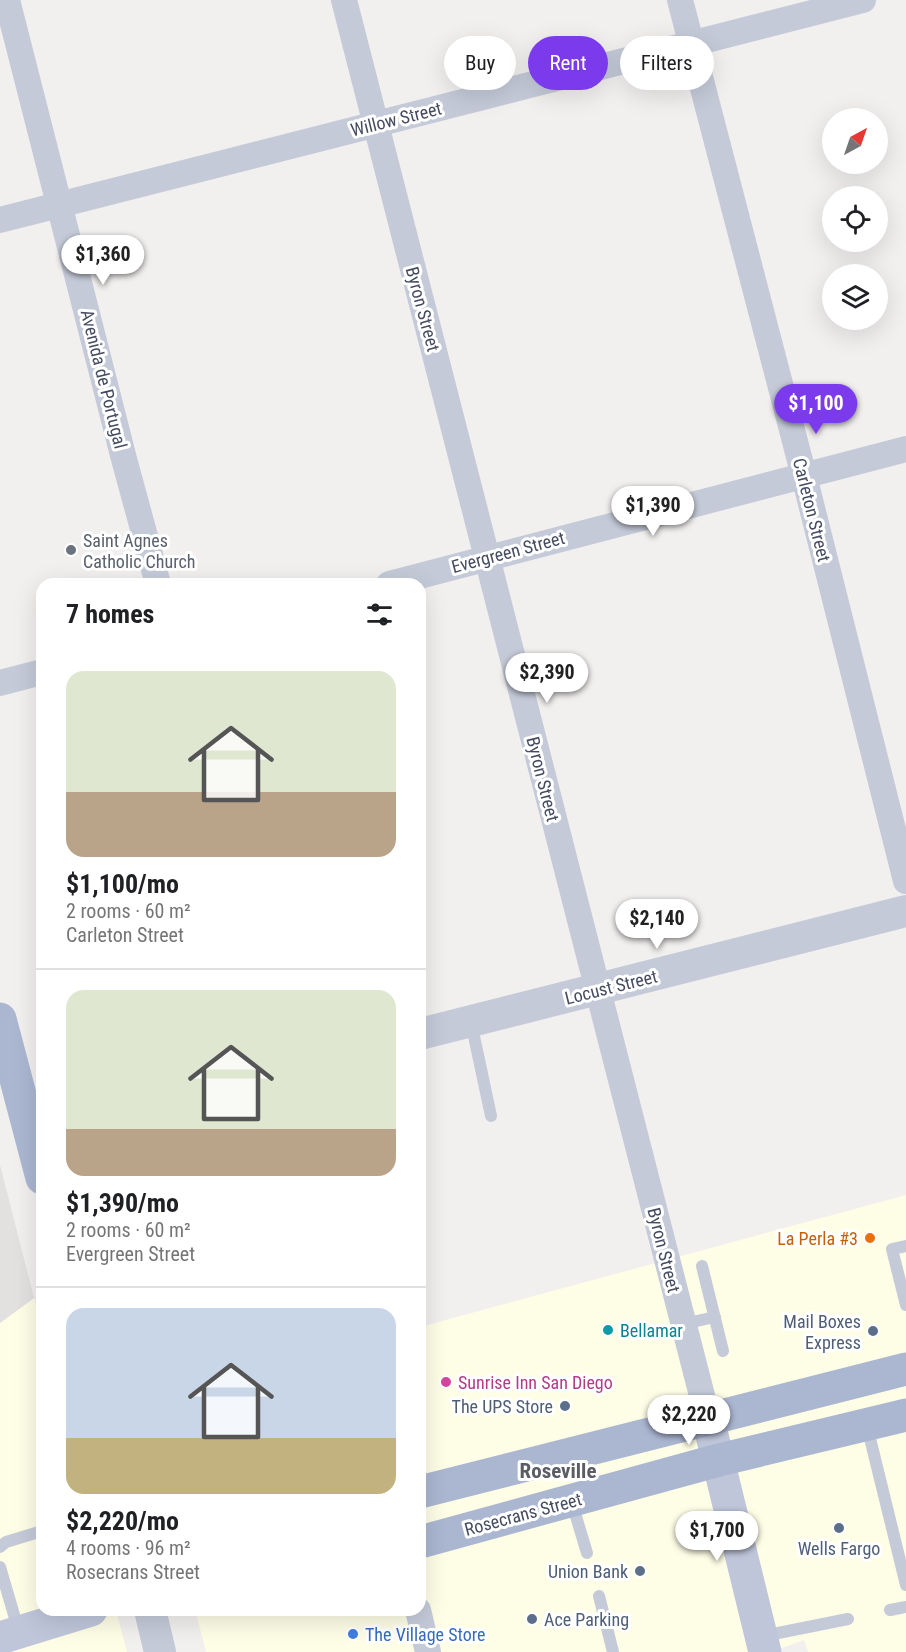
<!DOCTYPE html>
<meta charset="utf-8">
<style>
body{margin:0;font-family:"Roboto Condensed",sans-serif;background:#f2f2f2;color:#202124;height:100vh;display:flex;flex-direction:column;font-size:22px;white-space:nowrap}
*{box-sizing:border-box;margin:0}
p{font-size:20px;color:#757577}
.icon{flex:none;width:33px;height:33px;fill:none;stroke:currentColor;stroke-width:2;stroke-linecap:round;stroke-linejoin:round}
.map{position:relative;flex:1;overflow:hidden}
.details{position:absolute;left:36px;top:578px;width:390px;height:1038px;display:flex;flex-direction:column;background:#fff;border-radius:18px;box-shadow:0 6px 24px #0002}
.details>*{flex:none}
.hud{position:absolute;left:444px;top:36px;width:372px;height:54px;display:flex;gap:12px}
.needle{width:39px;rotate:40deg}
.controls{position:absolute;left:822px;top:108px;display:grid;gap:12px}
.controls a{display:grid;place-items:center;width:66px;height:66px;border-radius:50%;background:#fff;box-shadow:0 6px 24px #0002;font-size:30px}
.price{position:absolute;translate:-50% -51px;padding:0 14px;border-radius:21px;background:#fff;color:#222;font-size:20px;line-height:39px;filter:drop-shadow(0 2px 3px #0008)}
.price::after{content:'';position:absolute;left:50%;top:36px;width:18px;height:14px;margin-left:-9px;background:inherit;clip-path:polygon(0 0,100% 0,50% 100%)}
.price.on{background:#7c3aed;color:#fff}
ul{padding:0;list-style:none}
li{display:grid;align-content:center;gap:12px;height:318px;padding:0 30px}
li+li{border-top:2px solid #e0e0e0}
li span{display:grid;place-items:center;height:186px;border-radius:18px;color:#555}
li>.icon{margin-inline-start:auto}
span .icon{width:108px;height:108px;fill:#fffc;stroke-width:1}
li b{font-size:26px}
h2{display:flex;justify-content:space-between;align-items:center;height:72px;padding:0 30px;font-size:26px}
.chip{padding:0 21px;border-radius:27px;background:#fff;box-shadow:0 6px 24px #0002;font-size:21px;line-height:54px}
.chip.on{background:#7c3aed;color:#fff}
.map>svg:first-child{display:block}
</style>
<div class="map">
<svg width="906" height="1652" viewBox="0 0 906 1652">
<rect width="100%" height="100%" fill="#f2efef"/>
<!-- commercial -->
<path fill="#fefde6" d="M 906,1195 L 906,1652 L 808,1652 L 804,1640 L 771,1652 L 206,1652 L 195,1610 L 420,1610 L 420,1327 Z
M 34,1298 L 42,1329 L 42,1610 L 116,1610 L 127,1652 L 0,1652 L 0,1323 Z"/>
<!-- education -->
<path fill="#e3e0e0" d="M 0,1165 L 34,1298 L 0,1323 Z"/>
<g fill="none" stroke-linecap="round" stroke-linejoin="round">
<!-- service -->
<path stroke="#c4cad8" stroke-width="12" d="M 471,1022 L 491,1116
M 906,1246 L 892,1249 L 906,1305
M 702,1266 L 723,1351
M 683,1324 L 715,1317
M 867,1426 L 906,1585
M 572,1503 L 587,1553
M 0,1547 L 6,1542 L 42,1531
M 0,1567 L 19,1632
M 599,1596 L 613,1652
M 890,1610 L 906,1607
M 763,1636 L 848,1619"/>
<!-- minor -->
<path stroke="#c4cad8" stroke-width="26" d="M 7,0 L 124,459 L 158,584
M 344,0 L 708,1419
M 680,0 L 804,476 L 906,881
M 0,220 L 863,0
M 389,584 L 906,449
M 0,683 L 42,672
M 418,1610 L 428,1652"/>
<!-- tertiary -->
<path stroke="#c4cad8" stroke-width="32" d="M 420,1034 L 906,911
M 150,1610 L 160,1652"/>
<!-- secondary -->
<path stroke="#bfc6da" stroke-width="33" d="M 708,1419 L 765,1652
M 0,1638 L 91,1610"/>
<!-- primary -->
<path stroke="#abb6d1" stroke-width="33" d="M 0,1019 L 42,1178
M 420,1492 L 906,1369
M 420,1542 L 719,1460 L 906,1415"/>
</g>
<!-- markers -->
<circle fill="#6b7280" stroke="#fff" stroke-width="2" cx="71" cy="550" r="6"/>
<circle fill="#e8710a" stroke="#fff" stroke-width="2" cx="870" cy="1238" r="6"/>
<circle fill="#0f9aa8" stroke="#fff" stroke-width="2" cx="608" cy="1330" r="6"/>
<g fill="#5c6f8a" stroke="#fff" stroke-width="2">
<circle cx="873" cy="1331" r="6"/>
<circle cx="565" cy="1406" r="6"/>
<circle cx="839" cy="1528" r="6"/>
<circle cx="640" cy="1571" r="6"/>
<circle cx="532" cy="1619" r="6"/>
</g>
<circle fill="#d1479c" stroke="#fff" stroke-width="2" cx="446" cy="1382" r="6"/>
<circle fill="#3f7fe0" stroke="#fff" stroke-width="2" cx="353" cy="1634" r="6"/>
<g text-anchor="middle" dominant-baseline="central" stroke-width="6" stroke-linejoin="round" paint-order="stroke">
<!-- street labels -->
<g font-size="18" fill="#454c5f" stroke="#fff">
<text transform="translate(396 119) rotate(-14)">Willow Street</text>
<text transform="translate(423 309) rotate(75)">Byron Street</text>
<text transform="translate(104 379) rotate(76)">Avenida de Portugal</text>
<text transform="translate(812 510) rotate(76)">Carleton Street</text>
<text transform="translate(508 552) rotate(-15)">Evergreen Street</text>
<text transform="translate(543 779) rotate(76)">Byron Street</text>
<text transform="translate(611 987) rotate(-14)">Locust Street</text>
<text transform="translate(664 1250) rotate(76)">Byron Street</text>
<text transform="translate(523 1514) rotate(-15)">Rosecrans Street</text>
</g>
<!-- worship labels -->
<g font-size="18" fill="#5b616d" stroke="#fff" text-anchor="start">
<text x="83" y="540">Saint Agnes<tspan x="83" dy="21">Catholic Church</tspan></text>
</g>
<!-- food labels -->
<g font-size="18" fill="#c56008" stroke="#fff" text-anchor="end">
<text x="858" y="1238">La Perla #3</text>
</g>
<!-- service labels -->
<g font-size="18" fill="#4e5e75" stroke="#fff" text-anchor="end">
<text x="861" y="1321">Mail Boxes<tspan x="861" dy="21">Express</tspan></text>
<text x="553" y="1406">The UPS Store</text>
<text x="839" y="1548" text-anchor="middle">Wells Fargo</text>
<text x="628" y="1571">Union Bank</text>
<text x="544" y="1619" text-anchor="start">Ace Parking</text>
</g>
<!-- culture labels -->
<g font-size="18" fill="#0d838f" stroke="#fff" text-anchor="start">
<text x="620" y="1330">Bellamar</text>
</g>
<!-- hotel labels -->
<g font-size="18" fill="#b23c85" stroke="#fff" text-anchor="start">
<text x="458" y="1382">Sunrise Inn San Diego</text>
</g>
<!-- shop labels -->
<g font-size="18" fill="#366cbe" stroke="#fff" text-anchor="start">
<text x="365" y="1634">The Village Store</text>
</g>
<!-- quarter labels -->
<g font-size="21" font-weight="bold" fill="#5b5d65" stroke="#fff">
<text x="558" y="1471">Roseville</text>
</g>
</g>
</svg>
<div class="controls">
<a><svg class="needle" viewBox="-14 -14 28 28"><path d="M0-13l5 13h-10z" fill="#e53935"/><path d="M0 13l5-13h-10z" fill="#757577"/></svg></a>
<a><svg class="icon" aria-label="locate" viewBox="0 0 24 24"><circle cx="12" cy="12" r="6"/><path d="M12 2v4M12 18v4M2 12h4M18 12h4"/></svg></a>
<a><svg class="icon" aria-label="layers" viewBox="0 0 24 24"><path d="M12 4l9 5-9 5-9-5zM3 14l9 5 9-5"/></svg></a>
</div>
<b class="price" style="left:103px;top:286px">$1,360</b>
<b class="price on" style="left:816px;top:435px">$1,100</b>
<b class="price" style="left:653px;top:537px">$1,390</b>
<b class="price" style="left:547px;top:704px">$2,390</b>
<b class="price" style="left:657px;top:950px">$2,140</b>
<b class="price" style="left:689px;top:1446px">$2,220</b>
<b class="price" style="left:717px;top:1562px">$1,700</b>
<div class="hud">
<a class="chip">Buy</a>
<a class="chip on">Rent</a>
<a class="chip">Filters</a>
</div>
<section class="details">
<h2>7 homes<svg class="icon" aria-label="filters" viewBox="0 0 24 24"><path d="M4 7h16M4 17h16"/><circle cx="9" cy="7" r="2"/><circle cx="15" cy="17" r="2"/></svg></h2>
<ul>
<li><span style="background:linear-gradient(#dfe7d0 65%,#b9a48a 0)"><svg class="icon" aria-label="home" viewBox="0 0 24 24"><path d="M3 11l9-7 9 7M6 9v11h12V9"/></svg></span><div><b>$1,100/mo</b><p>2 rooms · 60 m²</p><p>Carleton Street</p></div></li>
<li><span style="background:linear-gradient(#dfe7d0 75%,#b9a48a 0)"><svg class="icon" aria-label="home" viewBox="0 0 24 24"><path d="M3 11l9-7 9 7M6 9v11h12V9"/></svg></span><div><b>$1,390/mo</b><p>2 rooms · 60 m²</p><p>Evergreen Street</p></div></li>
<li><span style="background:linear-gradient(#c9d6e8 70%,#c2b280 0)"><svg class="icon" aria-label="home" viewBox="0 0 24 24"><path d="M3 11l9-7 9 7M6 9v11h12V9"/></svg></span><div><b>$2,220/mo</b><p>4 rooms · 96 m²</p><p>Rosecrans Street</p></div></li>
</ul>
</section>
</div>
